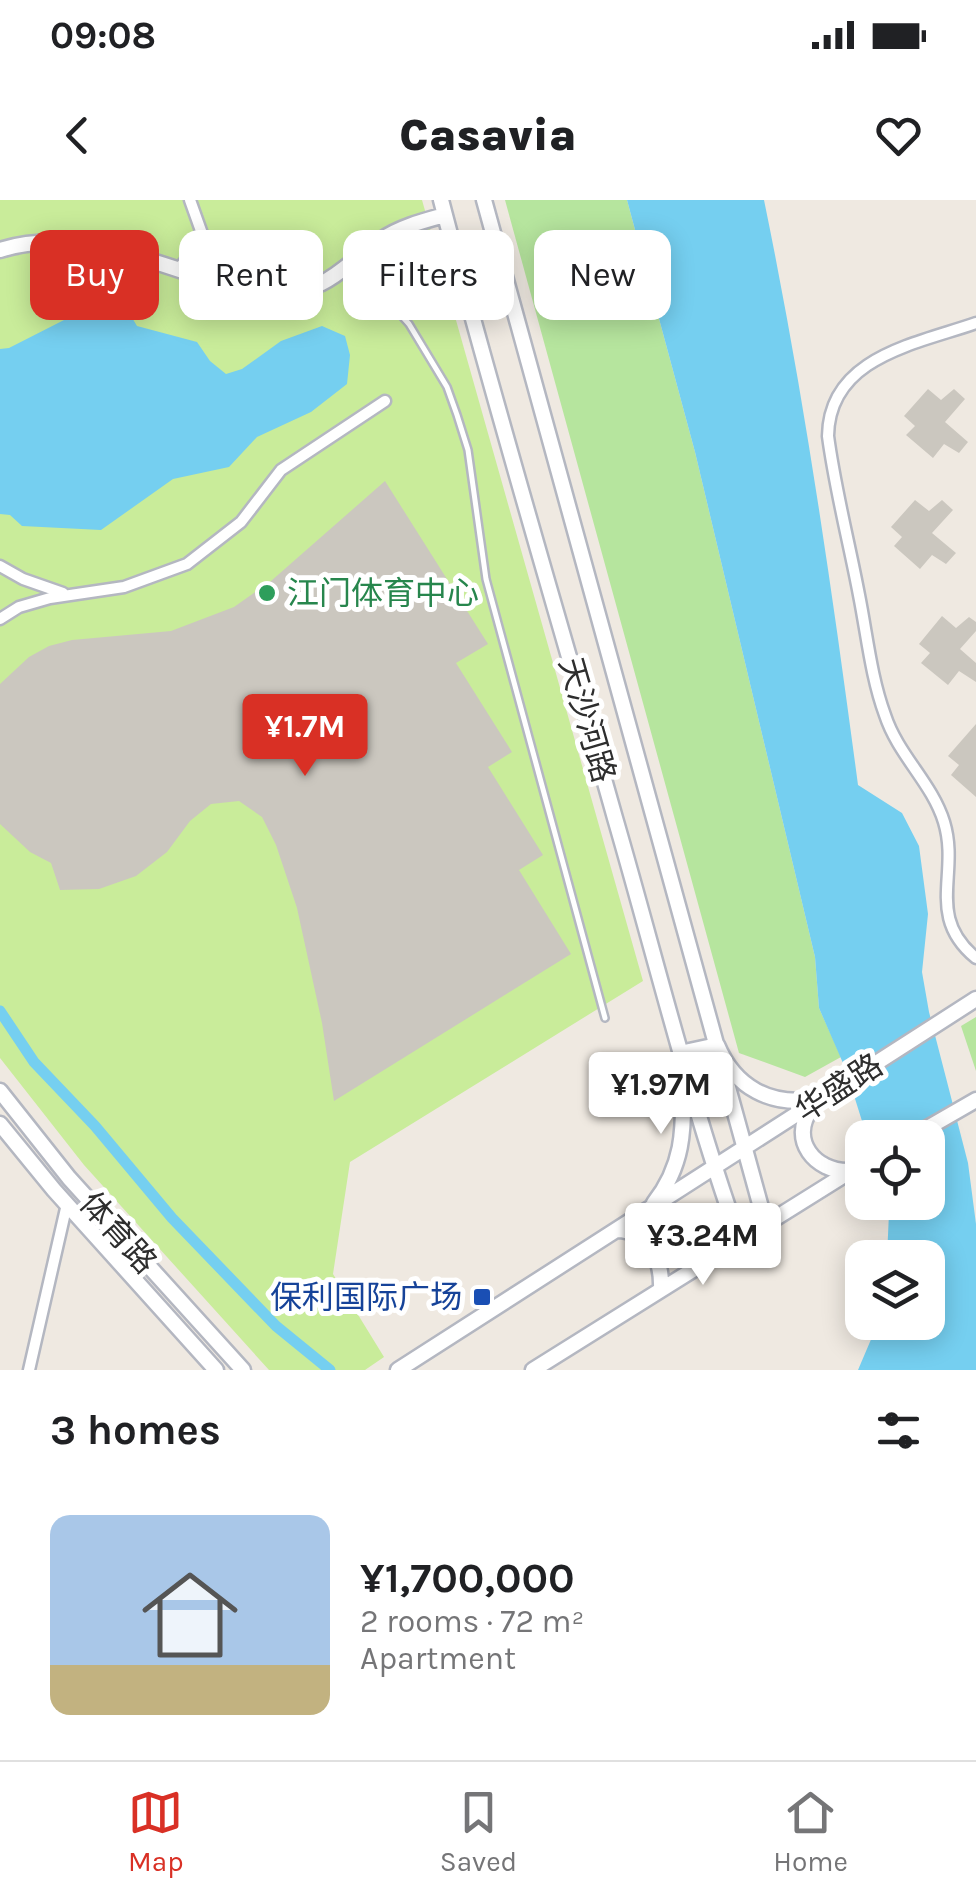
<!DOCTYPE html>
<meta charset="utf-8">
<style>
body{margin:0;font-family:Karla,"Noto Sans SC",sans-serif;background:#f6f6f6;color:#202124;height:100vh;display:flex;flex-direction:column;font-size:38px;white-space:nowrap}
*{box-sizing:border-box;margin:0}
p{font-size:32px;color:#757577}
.icon{flex:none;width:55px;height:55px;fill:none;stroke:currentColor;stroke-width:2;stroke-linecap:round;stroke-linejoin:round}
.map{position:relative;height:1170px;overflow:hidden}
.side{display:flex;flex-direction:column;background:#fff;flex:1}
.side>*{flex:none}
.top-card{position:absolute;left:30px;top:30px;width:918px;height:90px;display:flex;gap:20px}
.controls{position:absolute;left:845px;top:920px;display:grid;gap:20px}
.controls a{display:grid;place-items:center;width:100px;height:100px;border-radius:20px;background:#fff;box-shadow:0 5px 25px #0003;font-size:50px}
.price{position:absolute;translate:-50% -85px;padding:0 22px;border-radius:10px;background:#fff;color:#222;font-size:32px;line-height:65px;filter:drop-shadow(0 2px 5px #0008)}
.price::after{content:'';position:absolute;left:50%;top:60px;width:30px;height:22px;margin-left:-15px;background:inherit;clip-path:polygon(0 0,100% 0,50% 100%)}
.price.selected{background:#d93025;color:#fff}
ul{padding:0;list-style:none}
li{display:flex;align-items:center;gap:30px;height:250px;padding:0 50px}
li+li{border-top:2px solid #e0e0e0}
li span{display:grid;place-items:center;flex:none;width:280px;height:200px;border-radius:20px;color:#555}
li>.icon{margin-inline-start:auto}
span .icon{width:120px;height:120px;fill:#fffc;stroke-width:1}
li b{font-size:42px}
h2{display:flex;justify-content:space-between;align-items:center;height:120px;padding:0 50px;font-size:42px}
.chip{padding:0 35px;border-radius:20px;background:#fff;box-shadow:0 5px 25px #0003;font-size:35px;line-height:90px}
.chip.selected{background:#d93025;color:#fff}
.status{display:flex;justify-content:space-between;align-items:center;height:70px;padding:0 50px;background:#fff;direction:ltr}
.status svg{height:28px;fill:currentColor}
header{display:flex;justify-content:space-between;align-items:center;height:130px;padding:0 50px;background:#fff;font-size:45px;font-weight:800}
.tab-bar{display:flex;justify-content:space-around;align-items:center;height:140px;border-top:2px solid #e0e0e0;background:#fff;font-size:28px;color:#757577}
.tab-bar a{display:grid;justify-items:center;gap:5px}
.tab-bar .selected{color:#d93025}
.map>svg:first-child{display:block}
</style>
<div class="status"><b>09:08</b><svg viewBox="0 0 49 12"><path d="M0 12V9h3v3zM5 12V6h3v6zM10 12V3h3v9zM15 12V0h3v12zM26 1h20v11H26zM47 4h2v5h-2z"/></svg></div>
<header><svg class="icon" aria-label="back" viewBox="0 0 24 24"><path d="M15 5l-7 7 7 7"/></svg>Casavia<svg class="icon" aria-label="heart" viewBox="0 0 24 24"><path d="M12 20l-8-8c-3-5 5-10 8-4 3-6 11-1 8 4z"/></svg></header>
<div class="map">
<svg width="976" height="1170" viewBox="0 0 976 1170">
<rect width="100%" height="100%" fill="#efe9e1"/>
<!-- green -->
<path fill="#b6e59e" d="M 505,0 L 627,0 L 695,252 L 815,757 L 819,808 L 841,857 L 805,877 L 739,853 Z
M 976,817 L 976,871 L 961,826 Z"/>
<!-- pitch -->
<path fill="#c9ec9a" d="M 0,0 L 422,0 L 643,781 L 350,962 L 333,1074 L 384,1157 L 365,1170 L 269,1170 L 84,965 L 0,858 Z"/>
<!-- water -->
<path fill="#75cff0" d="M 627,0 L 764,0 C 804,194 832,389 858,585 L 902,613 L 919,646 L 928,714 L 922,772 L 929,812 L 968,963 L 976,1024 L 976,1170 L 858,1170 L 878,1123 L 928,1122 L 928,1058 L 887,1057 L 889,1013 L 886,1003 L 928,1002 L 928,938 L 867,937 L 846,870 L 819,808 L 815,757 L 695,252 Z
M 92,100 L 122,101 L 137,126 L 197,142 L 210,161 L 226,174 L 242,169 L 281,141 L 322,126 L 345,136 L 350,155 L 347,184 L 311,212 L 257,237 L 229,267 L 173,279 L 101,330 L 22,326 L 10,315 L 0,314 L 0,149 L 9,148 L 64,120 Z"/>
<g fill="none" stroke-linecap="round" stroke-linejoin="round">
<!-- canal -->
<path stroke="#75cff0" stroke-width="11" d="M 0,811 L 34,862 L 95,926 L 172,1018 L 276,1126 L 330,1170"/>
</g>
<!-- building -->
<path fill="#cbc7bf" d="M 928,189 L 941,200 L 954,189 L 965,199 L 945,222 L 968,242 L 959,253 L 944,244 L 933,258 L 906,235 L 915,226 L 904,216 Z
M 385,281 L 488,444 L 456,463 L 512,552 L 488,567 L 543,655 L 519,670 L 571,754 L 334,901 L 322,823 L 297,708 L 276,645 L 262,617 L 239,601 L 211,604 L 190,621 L 167,652 L 136,676 L 99,689 L 60,690 L 51,663 L 30,652 L 0,624 L 0,484 L 29,457 L 49,446 L 72,440 L 171,431 L 234,407 L 271,381 Z
M 915,300 L 929,311 L 942,300 L 953,310 L 932,333 L 956,353 L 946,364 L 932,355 L 920,369 L 894,346 L 902,337 L 891,327 Z
M 942,416 L 956,428 L 969,417 L 976,422 L 976,431 L 960,449 L 976,463 L 976,482 L 959,471 L 948,485 L 921,463 L 930,453 L 919,444 Z
M 976,524 L 976,597 L 951,575 L 959,565 L 948,556 Z"/>
<g fill="none" stroke-linecap="round" stroke-linejoin="round">
<defs>
<path id="lane" d="M 356,65 L 409,124 L 447,187 L 457,215 L 468,250 L 486,379 L 605,818"/>
<path id="street" d="M 190,0 L 205,42
M 976,123 C 916,144 829,157 828,236 C 835,289 849,342 859,395 C 867,435 871,477 885,515 C 898,555 932,583 944,622 C 960,674 925,716 976,758
M 0,366 L 23,379 L 63,393
M 0,419 L 19,407 L 50,398 L 124,387 L 187,364 L 241,322 L 281,270 L 385,201
M 29,1170 L 67,1004"/>
<path id="secondary" d="M 441,0 C 495,207 557,412 615,618 C 656,759 690,901 739,1039
M 484,0 L 765,1022
M 0,50 C 71,28 140,58 208,79 C 230,86 251,93 275,93 C 330,92 341,67 381,40 C 400,27 423,21 445,15
M 180,70 L 205,42 L 226,61 L 270,90
M 680,853 L 717,845 C 735,888 771,907 817,899
M 0,891 L 69,978 L 243,1170
M 811,909 C 789,940 815,972 849,971
M 0,924 L 54,990 L 216,1170
M 910,938 L 976,900
M 654,1003 C 683,966 684,931 683,886
M 617,1030 C 649,1031 662,1060 661,1088
M 398,1170 L 976,799
M 533,1170 L 862,964"/>
</defs>
<!-- lane casing -->
<use href="#lane" stroke="#b4b7c1" stroke-width="10"/>
<!-- street casing -->
<use href="#street" stroke="#b4b7c1" stroke-width="15"/>
<!-- secondary casing -->
<use href="#secondary" stroke="#b4b7c1" stroke-width="19"/>
<!-- lane -->
<use href="#lane" stroke="#fff" stroke-width="5"/>
<!-- street -->
<use href="#street" stroke="#fff" stroke-width="10"/>
<!-- secondary -->
<use href="#secondary" stroke="#fff" stroke-width="14"/>
</g>
<!-- markers -->
<circle fill="#2e9e5b" stroke="#fff" stroke-width="4" cx="267" cy="393" r="10"/>
<rect fill="#1a4fb4" stroke="#fff" stroke-width="4" x="472" y="1087" width="20" height="20" rx="5"/>
<g text-anchor="middle" dominant-baseline="central" stroke-width="10" stroke-linejoin="round" paint-order="stroke">
<!-- leisure labels -->
<g font-size="32" fill="#27864d" stroke="#fff" text-anchor="start">
<text x="287" y="393">江门体育中心</text>
</g>
<!-- street labels -->
<g font-size="32" fill="#2e2e2e" stroke="#fff">
<text transform="translate(587 520) rotate(74)">天沙河路</text>
<text transform="translate(839 888) rotate(-33)">华盛路</text>
<text transform="translate(118 1033) rotate(48)">体育路</text>
</g>
<!-- transit labels -->
<g font-size="32" fill="#164399" stroke="#fff" text-anchor="end">
<text x="462" y="1097">保利国际广场</text>
</g>
</g>
</svg>
<div class="controls">
<a><svg class="icon" aria-label="locate" viewBox="0 0 24 24"><circle cx="12" cy="12" r="6"/><path d="M12 2v4M12 18v4M2 12h4M18 12h4"/></svg></a>
<a><svg class="icon" aria-label="layers" viewBox="0 0 24 24"><path d="M12 4l9 5-9 5-9-5zM3 14l9 5 9-5"/></svg></a>
</div>
<b class="price selected" style="left:305px;top:579px">¥1.7M</b>
<b class="price" style="left:661px;top:937px">¥1.97M</b>
<b class="price" style="left:703px;top:1088px">¥3.24M</b>
<div class="top-card">
<a class="chip selected">Buy</a>
<a class="chip">Rent</a>
<a class="chip">Filters</a>
<a class="chip">New</a>
</div>
</div>
<section class="side">
<h2>3 homes<svg class="icon" aria-label="filters" viewBox="0 0 24 24"><path d="M4 7h16M4 17h16"/><circle cx="9" cy="7" r="2"/><circle cx="15" cy="17" r="2"/></svg></h2>
<ul>
<li><span style="background:linear-gradient(#a9c7e8 75%,#c2b280 0)"><svg class="icon" aria-label="home" viewBox="0 0 24 24"><path d="M3 11l9-7 9 7M6 9v11h12V9"/></svg></span><div><b>¥1,700,000</b><p>2 rooms · 72 m²</p><p>Apartment</p></div></li>
</ul>
</section>
<nav class="tab-bar">
<a class="selected"><svg class="icon" aria-label="map" viewBox="0 0 24 24"><path d="M3 6l6-2 6 2 6-2v14l-6 2-6-2-6 2zM9 4v14M15 6v14"/></svg>Map</a>
<a><svg class="icon" aria-label="saved" viewBox="0 0 24 24"><path d="M7 4h10v16l-5-4-5 4z"/></svg>Saved</a>
<a><svg class="icon" aria-label="home" viewBox="0 0 24 24"><path d="M3 11l9-7 9 7M6 9v11h12V9"/></svg>Home</a>
</nav>
